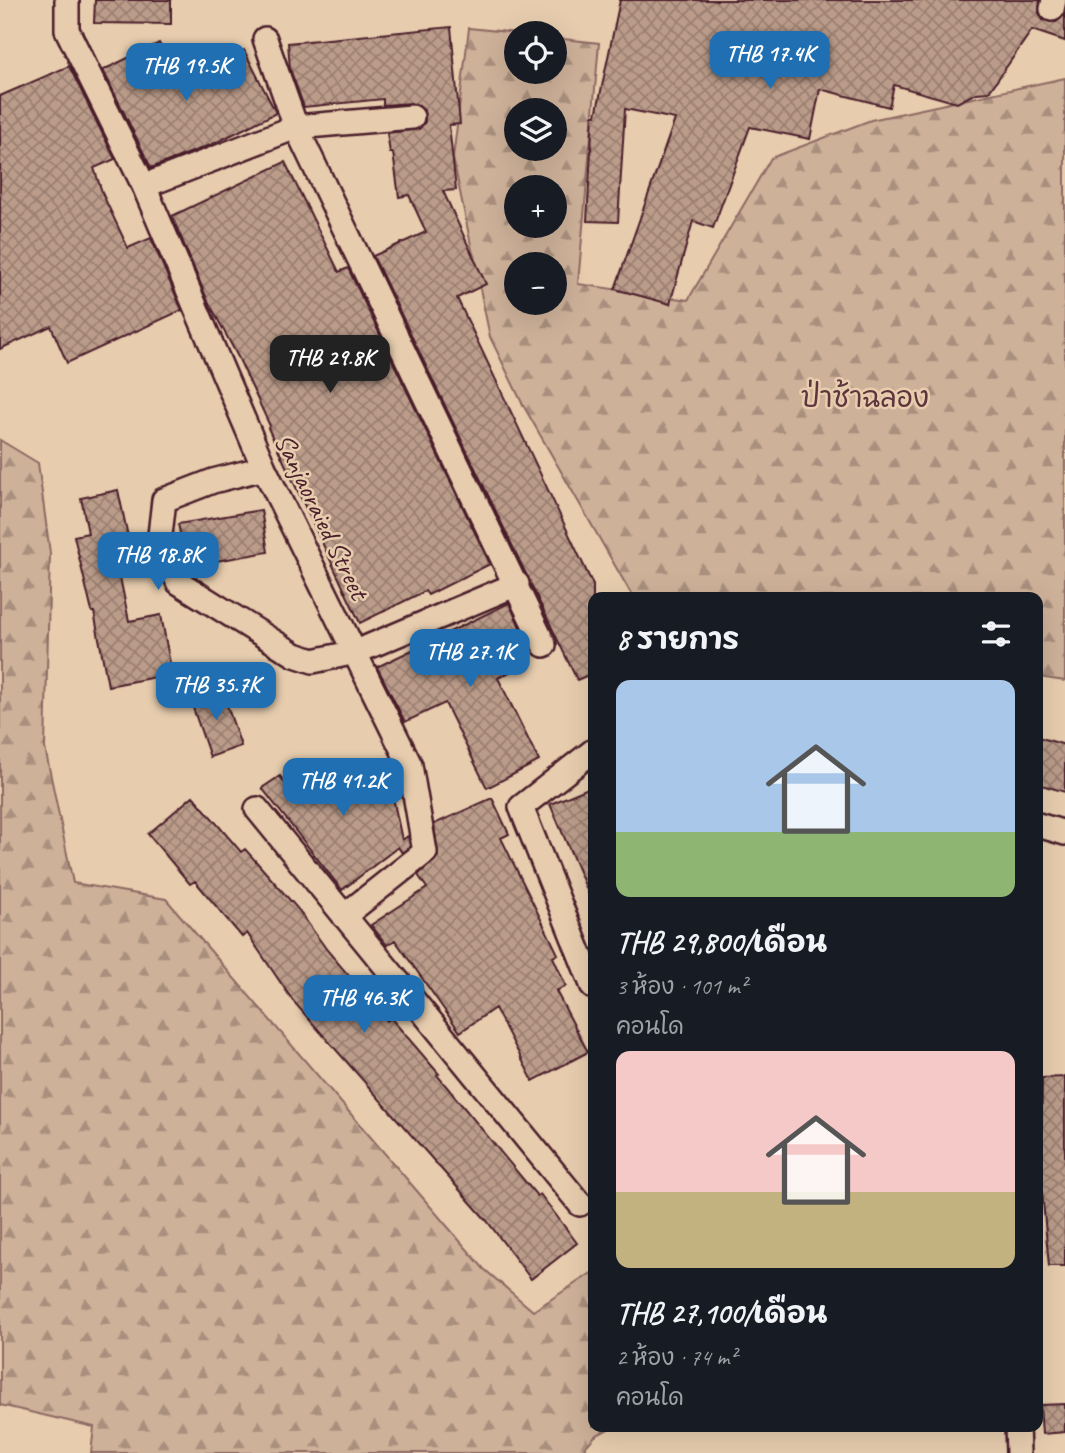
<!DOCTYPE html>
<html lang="th">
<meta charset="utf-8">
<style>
body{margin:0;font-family:Caveat,"Playpen Sans Thai",sans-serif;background:#20242c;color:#f1f3f6;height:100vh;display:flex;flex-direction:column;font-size:26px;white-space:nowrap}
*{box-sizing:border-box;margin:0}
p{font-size:23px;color:#9ea1a6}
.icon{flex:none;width:38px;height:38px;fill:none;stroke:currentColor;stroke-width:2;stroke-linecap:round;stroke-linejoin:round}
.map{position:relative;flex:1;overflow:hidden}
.panel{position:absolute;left:588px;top:592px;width:455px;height:840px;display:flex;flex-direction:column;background:#171b24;border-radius:14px;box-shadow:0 7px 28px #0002}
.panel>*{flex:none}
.fabs{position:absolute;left:504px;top:21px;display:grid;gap:14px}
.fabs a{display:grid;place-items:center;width:63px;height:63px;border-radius:50%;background:#171b24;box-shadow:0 7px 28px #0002;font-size:35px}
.price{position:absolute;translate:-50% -60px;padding:0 16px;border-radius:14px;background:#1f6fb2;color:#fff;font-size:23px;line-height:46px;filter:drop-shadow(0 2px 4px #0008)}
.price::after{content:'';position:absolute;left:50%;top:42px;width:21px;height:16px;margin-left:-10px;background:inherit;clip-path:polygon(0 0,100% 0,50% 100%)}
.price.current{background:#222;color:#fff}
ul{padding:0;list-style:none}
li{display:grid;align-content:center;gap:14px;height:371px;padding:0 28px}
li span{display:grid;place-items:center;height:217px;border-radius:14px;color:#555}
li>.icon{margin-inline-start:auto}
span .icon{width:126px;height:126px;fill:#fffc;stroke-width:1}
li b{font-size:30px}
h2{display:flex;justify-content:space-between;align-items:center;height:84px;padding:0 28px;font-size:30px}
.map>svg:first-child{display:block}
</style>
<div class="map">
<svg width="1065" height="1453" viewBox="0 0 1065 1453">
<defs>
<pattern id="forest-firs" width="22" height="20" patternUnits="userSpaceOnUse" patternTransform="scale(1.75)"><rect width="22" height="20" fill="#ceb199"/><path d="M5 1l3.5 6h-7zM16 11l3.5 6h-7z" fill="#a98f7d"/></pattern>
<pattern id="building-cross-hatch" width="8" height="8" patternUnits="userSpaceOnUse" patternTransform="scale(1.75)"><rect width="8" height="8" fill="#bb9c8a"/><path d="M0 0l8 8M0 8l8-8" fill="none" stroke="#9a7f71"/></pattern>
</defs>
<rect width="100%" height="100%" fill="#e7cdae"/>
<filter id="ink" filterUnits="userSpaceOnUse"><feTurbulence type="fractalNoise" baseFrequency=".0143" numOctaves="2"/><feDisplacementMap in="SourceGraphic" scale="14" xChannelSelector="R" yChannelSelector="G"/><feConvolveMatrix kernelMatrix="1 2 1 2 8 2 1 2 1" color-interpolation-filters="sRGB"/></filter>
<g filter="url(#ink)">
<!-- forest -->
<path fill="url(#forest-firs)" stroke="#8c6862" stroke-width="2" fill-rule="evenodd" d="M 469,28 L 517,33 L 516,72 L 555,72 L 555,38 L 599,43 L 578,284 L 688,300 L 771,158 L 871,120 L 1065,78 L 1065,681 L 1038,677 L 1038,597 L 633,597 L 523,405 L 490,337 L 453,158 ZM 516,110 L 555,110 L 555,149 L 516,149 ZM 516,187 L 555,187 L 555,226 L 516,226 ZM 516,264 L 555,264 L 555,303 L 516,303 Z
M 0,440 L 38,463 L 50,553 L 45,748 L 73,883 L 166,899 L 484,1269 L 533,1311 L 593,1272 L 593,1426 L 614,1426 L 595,1436 L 580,1453 L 91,1453 L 94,1427 L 0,1405 Z"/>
<!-- building -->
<path fill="url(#building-cross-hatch)" stroke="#4a1f2b" stroke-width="2" d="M 95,0 L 171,0 L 171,24 L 94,23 Z
M 620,0 L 1040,0 L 1039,13 L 1043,20 L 1056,22 L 1065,14 L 1065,41 L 1032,30 L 989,92 L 976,93 L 957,103 L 894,85 L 889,107 L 820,89 L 810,139 L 750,127 L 713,228 L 693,221 L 670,304 L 615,289 L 675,119 L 625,109 L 618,222 L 587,221 L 593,115 L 596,115 Z
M 451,27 L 460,124 L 449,125 L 456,190 L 443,191 L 486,284 L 457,298 L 593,585 L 593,673 L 577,680 L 373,256 L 426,232 L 409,195 L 399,197 L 393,153 L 390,153 L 387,133 L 419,129 L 425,122 L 424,110 L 411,103 L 383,105 L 383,99 L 304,107 L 290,69 L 288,43 Z
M 159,43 L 178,82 L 244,50 L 276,113 L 215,143 L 151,168 L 103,70 Z
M 69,66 L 115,159 L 94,168 L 103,195 L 128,248 L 151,238 L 182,310 L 67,363 L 51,326 L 0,349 L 0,96 Z
M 285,162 L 339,272 L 348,268 L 490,564 L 428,595 L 425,591 L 360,623 L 268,428 L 270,426 L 238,357 L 207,299 L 172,216 Z
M 118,490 L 132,555 L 116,558 L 129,621 L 161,615 L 172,674 L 108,686 L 94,612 L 92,612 L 74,536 L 88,533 L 81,498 Z
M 261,510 L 268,552 L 187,566 L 178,524 Z
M 509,603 L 531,651 L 519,657 L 523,665 L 498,678 L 539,761 L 487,788 L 445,703 L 405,722 L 377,667 Z
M 221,688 L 241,746 L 210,757 L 190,699 Z
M 1038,737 L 1065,745 L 1065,792 L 1038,784 Z
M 385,760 L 402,840 L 408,836 L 410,846 L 402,853 L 398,847 L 342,890 L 262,788 L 280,776 L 286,785 Z
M 593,786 L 593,904 L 550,804 Z
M 193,796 L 241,852 L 245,849 L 297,908 L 327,950 L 387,1021 L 391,1018 L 439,1074 L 437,1075 L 537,1196 L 540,1194 L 577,1243 L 531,1279 L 487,1221 L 293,1001 L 247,933 L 242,937 L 195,881 L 190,884 L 148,834 Z
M 492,798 L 509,834 L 501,838 L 558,954 L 553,957 L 566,986 L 556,991 L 588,1052 L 533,1081 L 495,1008 L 460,1032 L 395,940 L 387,945 L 371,925 L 427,888 L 418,875 L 438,856 L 434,824 Z
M 1065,1077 L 1065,1266 L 1049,1266 L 1041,1180 L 1042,1078 Z
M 1065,1404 L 1065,1432 L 1042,1434 L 1040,1405 Z"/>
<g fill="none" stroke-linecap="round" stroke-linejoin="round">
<defs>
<path id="street" d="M 67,0 L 67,30 L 144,186 L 264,468 L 410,765 L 425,852 L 344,916
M 1052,9 L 1054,0
M 265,39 L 296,127 L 544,645
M 144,186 L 296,127 L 412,117
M 264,468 L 213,481 L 164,500 L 160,535 L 178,582 L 295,655 L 313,661 L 356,652 L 517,584
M 593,751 L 521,807 L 593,987
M 257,809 L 580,1204
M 1038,825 L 1065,833
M 1017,1426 L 1018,1453"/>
</defs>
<!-- street casing -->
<use href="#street" stroke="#4a1f2b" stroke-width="28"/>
<!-- street -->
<use href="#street" stroke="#e7cdae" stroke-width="23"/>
</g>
</g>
<g text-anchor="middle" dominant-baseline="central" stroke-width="5" stroke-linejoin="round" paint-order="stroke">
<!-- park labels -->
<g font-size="28" fill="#5e353c" stroke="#e7cdae">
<text x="865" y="397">ป่าช้าฉลอง</text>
</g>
<!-- street labels -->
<g font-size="28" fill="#4a1f2b" stroke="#e7cdae">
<text transform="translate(322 516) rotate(64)">Sanjaoraied Street</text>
</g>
</g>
</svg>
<div class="fabs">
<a><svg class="icon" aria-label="locate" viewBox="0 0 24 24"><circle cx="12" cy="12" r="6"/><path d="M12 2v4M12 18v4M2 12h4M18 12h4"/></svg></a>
<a><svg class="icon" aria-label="layers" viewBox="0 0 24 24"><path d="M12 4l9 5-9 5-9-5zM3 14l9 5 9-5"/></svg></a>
<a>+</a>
<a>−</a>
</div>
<b class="price" style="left:770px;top:91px">THB 17.4K</b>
<b class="price" style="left:186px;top:103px">THB 19.5K</b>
<b class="price current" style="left:330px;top:395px">THB 29.8K</b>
<b class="price" style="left:158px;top:592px">THB 18.8K</b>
<b class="price" style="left:470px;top:689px">THB 27.1K</b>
<b class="price" style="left:216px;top:722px">THB 35.7K</b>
<b class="price" style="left:343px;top:818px">THB 41.2K</b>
<b class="price" style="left:364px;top:1035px">THB 46.3K</b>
<section class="panel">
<h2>8 รายการ<svg class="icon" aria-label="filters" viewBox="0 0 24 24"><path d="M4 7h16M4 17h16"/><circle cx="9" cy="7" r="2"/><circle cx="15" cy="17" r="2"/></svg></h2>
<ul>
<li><span style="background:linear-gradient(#a9c7e8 70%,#8fb573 0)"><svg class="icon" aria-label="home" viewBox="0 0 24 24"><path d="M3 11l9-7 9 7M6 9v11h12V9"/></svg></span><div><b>THB 29,800/เดือน</b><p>3 ห้อง · 101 m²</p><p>คอนโด</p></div></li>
<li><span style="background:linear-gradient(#f6c9c9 65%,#c2b280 0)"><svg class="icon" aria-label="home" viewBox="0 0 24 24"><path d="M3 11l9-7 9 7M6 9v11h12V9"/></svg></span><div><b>THB 27,100/เดือน</b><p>2 ห้อง · 74 m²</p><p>คอนโด</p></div></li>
</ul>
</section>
</div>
